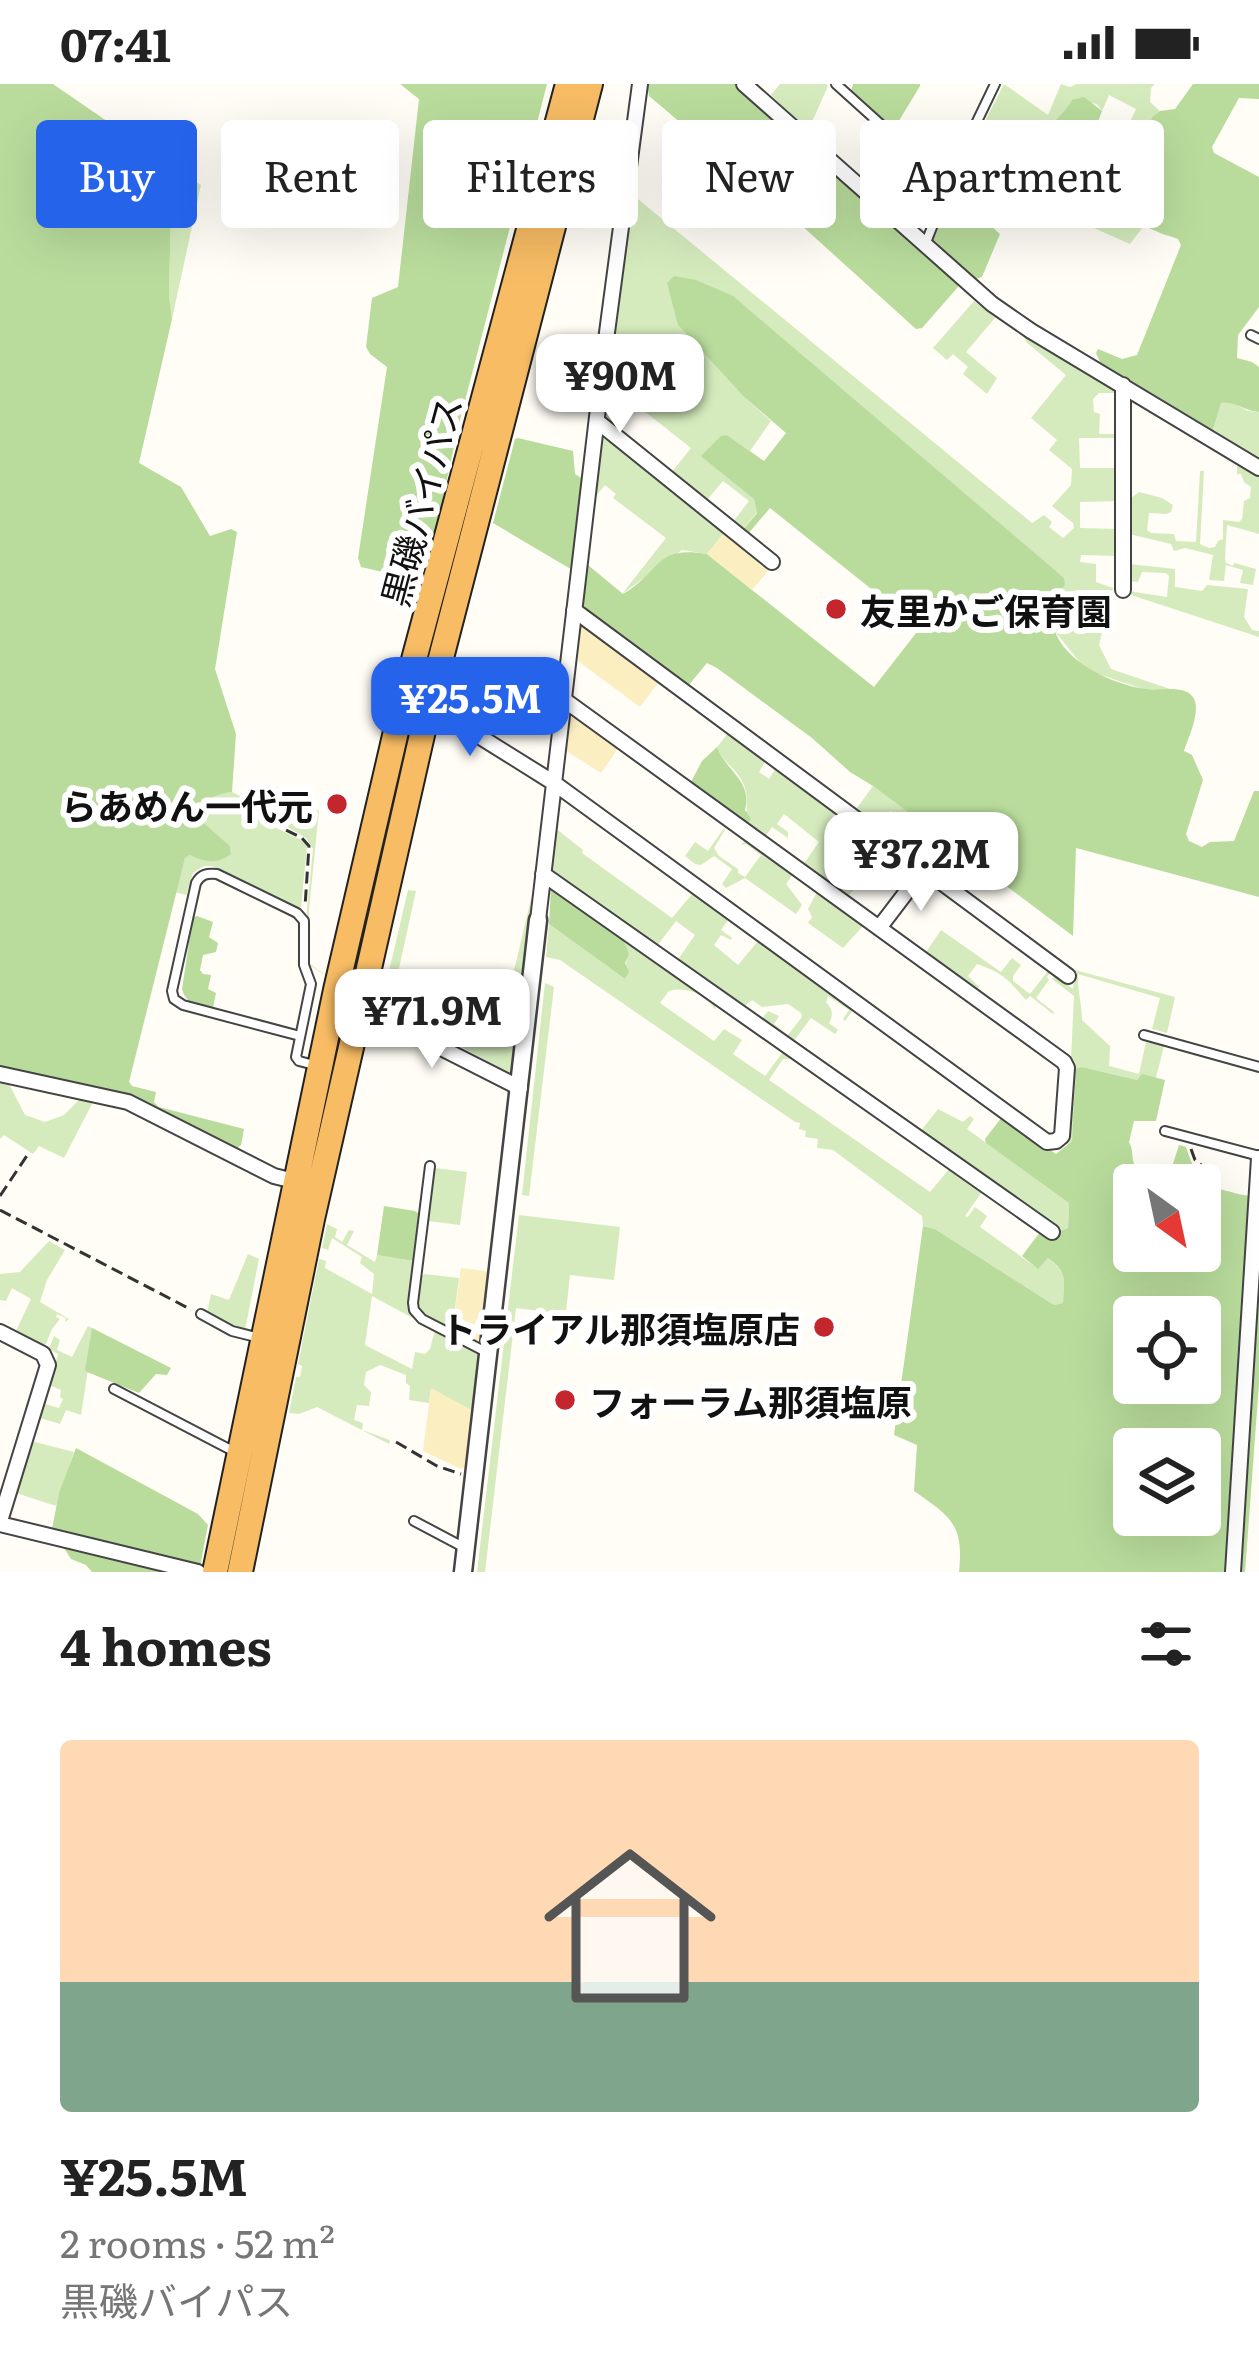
<!DOCTYPE html>
<meta charset="utf-8">
<style>
body{margin:0;font-family:Literata,"Noto Sans JP",serif;background:#f2f2f2;color:#222;height:100vh;display:flex;flex-direction:column;font-size:45px;white-space:nowrap}
*{box-sizing:border-box;margin:0}
p{font-size:39px;color:#767676}
.icon{flex:none;width:66px;height:66px;fill:none;stroke:currentColor;stroke-width:2;stroke-linecap:round;stroke-linejoin:round}
.map{position:relative;height:1488px;overflow:hidden}
.side{display:flex;flex-direction:column;background:#fff;flex:1}
.side>*{flex:none}
.hud{position:absolute;left:36px;top:36px;width:1188px;height:108px;display:flex;gap:24px}
.needle{width:78px;rotate:147deg}
.fabs{position:absolute;left:1113px;top:1080px;display:grid;gap:24px}
.fabs a{display:grid;place-items:center;width:108px;height:108px;border-radius:12px;background:#fff;box-shadow:0 12px 48px #0002;font-size:60px}
.price{position:absolute;translate:-50% -102px;padding:0 27px;border-radius:24px;background:#fff;color:#222;font-size:39px;line-height:78px;filter:drop-shadow(0 3px 6px #0008)}
.price::after{content:'';position:absolute;left:50%;top:72px;width:36px;height:27px;margin-left:-18px;background:inherit;clip-path:polygon(0 0,100% 0,50% 100%)}
.price.selected{background:#2563eb;color:#fff}
ul{padding:0;list-style:none}
li{display:grid;align-content:center;gap:24px;height:636px;padding:0 60px}
li+li{border-top:3px solid #e0e0e0}
li span{display:grid;place-items:center;height:372px;border-radius:12px;color:#555}
li>.icon{margin-inline-start:auto}
span .icon{width:216px;height:216px;fill:#fffc;stroke-width:1}
li b{font-size:51px}
h2{display:flex;justify-content:space-between;align-items:center;height:144px;padding:0 60px;font-size:51px}
.tag{padding:0 42px;border-radius:12px;background:#fff;box-shadow:0 12px 48px #0002;font-size:42px;line-height:108px}
.tag.selected{background:#2563eb;color:#fff}
.status{display:flex;justify-content:space-between;align-items:center;height:84px;padding:0 60px;background:#fff;direction:ltr}
.status svg{height:33px;fill:currentColor}
.map>svg:first-child{display:block}
</style>
<div class="status"><b>07:41</b><svg viewBox="0 0 49 12"><path d="M0 12V9h3v3zM5 12V6h3v6zM10 12V3h3v9zM15 12V0h3v12zM26 1h20v11H26zM47 4h2v5h-2z"/></svg></div>
<div class="map">
<svg width="1259" height="1488" viewBox="0 0 1259 1488">
<rect width="100%" height="100%" fill="#fffdf5"/>
<!-- green -->
<path fill="#d5ebbd" d="M 780,0 L 826,0 L 828,2 L 808,47 L 771,11 Z
M 1004,0 L 1048,31 L 1061,0 L 1070,3 L 1077,0 L 1155,0 L 1151,4 L 1150,18 L 1160,27 L 1152,33 L 1129,123 L 1143,143 L 1130,160 L 1094,144 L 1098,129 L 1096,125 L 1112,86 L 1098,78 L 1101,67 L 1090,61 L 1091,53 L 1118,64 L 1136,25 L 1109,11 L 1102,27 L 1097,20 L 1072,16 L 1045,59 L 1052,75 L 1031,103 L 1022,96 L 1036,59 L 1020,47 L 1004,53 L 982,43 Z
M 172,82 L 201,101 L 172,235 L 169,211 Z
M 633,111 L 1032,439 L 1044,431 L 1052,438 L 1049,443 L 1063,454 L 1074,444 L 1073,439 L 1052,422 L 1071,401 L 1072,385 L 1049,366 L 1057,356 L 1031,334 L 1066,291 L 1026,258 L 1024,252 L 1117,307 L 1116,309 L 1099,309 L 1093,315 L 1094,328 L 1100,330 L 1099,350 L 1115,350 L 1116,336 L 1119,336 L 1118,354 L 1079,354 L 1080,384 L 1118,384 L 1117,417 L 1080,418 L 1080,444 L 1116,445 L 1117,472 L 1081,471 L 1080,478 L 1096,480 L 1096,498 L 1113,504 L 1099,561 L 1111,585 L 1173,606 L 1143,605 L 1086,586 L 1054,546 L 1053,515 L 1065,501 L 678,241 L 743,312 L 771,337 L 750,367 L 727,351 L 754,415 L 757,428 L 743,446 L 733,438 L 749,417 L 723,397 L 706,417 L 672,388 L 691,364 L 625,312 L 613,327 L 617,336 L 613,342 L 605,333 Z
M 974,217 L 995,234 L 966,268 L 997,294 L 987,310 L 963,290 L 968,283 L 953,270 L 947,276 L 933,264 Z
M 1231,318 L 1248,327 L 1259,328 L 1259,375 L 1213,346 L 1221,319 Z
M 606,354 L 725,448 L 707,470 L 682,466 L 622,510 L 666,454 L 613,414 L 616,410 L 605,401 L 596,412 L 594,411 L 601,356 Z
M 1237,377 L 1259,390 L 1259,450 L 1227,441 L 1225,475 L 1226,479 L 1233,482 L 1234,479 L 1256,485 L 1253,501 L 1240,499 L 1243,486 L 1226,481 L 1224,497 L 1209,496 L 1213,471 L 1185,464 L 1174,467 L 1171,460 L 1129,450 L 1131,414 L 1139,408 L 1162,414 L 1173,421 L 1171,428 L 1166,430 L 1149,429 L 1147,446 L 1151,449 L 1174,450 L 1176,457 L 1196,458 L 1200,387 L 1204,387 L 1200,460 L 1209,464 L 1215,463 L 1218,457 L 1223,455 L 1223,436 L 1239,438 L 1242,435 L 1244,417 L 1250,414 L 1251,403 L 1244,398 L 1241,390 L 1237,390 Z
M 1129,480 L 1175,485 L 1175,503 L 1202,507 L 1207,501 L 1248,505 L 1244,533 L 1252,546 L 1259,547 L 1259,553 L 1128,510 L 1128,507 L 1167,513 L 1169,492 L 1166,489 L 1142,488 L 1138,498 L 1128,497 Z
M 729,648 L 766,676 L 759,688 L 769,695 L 776,684 L 836,728 L 827,740 L 836,747 L 829,758 L 838,765 L 836,769 L 851,780 L 863,766 L 868,769 L 861,782 L 871,794 L 868,797 L 862,797 L 846,814 L 802,782 L 819,758 L 784,730 L 777,740 L 788,748 L 788,754 L 772,743 L 765,753 L 747,740 C 745,725 750,712 742,697 C 735,683 722,678 717,663 Z
M 873,702 L 953,762 L 951,764 L 936,755 L 918,773 L 892,753 L 904,736 L 891,727 L 871,735 L 857,724 Z
M 276,703 L 319,727 L 309,825 L 309,879 L 329,894 L 308,880 L 307,824 L 313,765 L 306,754 L 274,735 L 271,730 Z
M 232,708 L 258,721 C 265,742 285,748 304,757 L 307,762 L 301,824 L 212,782 L 204,782 L 193,789 L 186,811 L 175,808 L 185,774 L 190,771 L 231,770 L 230,762 L 203,738 L 199,729 C 205,714 217,710 232,708 Z
M 554,743 L 583,766 L 582,769 L 672,834 L 692,810 L 728,836 L 721,846 L 732,854 L 731,856 L 721,851 L 714,861 L 738,881 L 758,857 L 853,926 L 845,937 L 843,935 L 849,926 L 828,912 L 826,918 C 832,924 834,931 829,939 L 838,946 L 835,950 L 811,934 L 793,958 L 761,936 L 768,927 L 779,932 L 774,940 L 788,951 L 802,933 L 801,929 L 788,920 L 762,923 L 752,916 L 744,923 L 677,877 L 695,851 L 676,837 L 657,862 L 552,787 Z
M 724,744 L 725,746 L 714,764 L 719,772 L 738,785 L 738,789 L 745,793 L 761,771 L 746,760 L 741,761 L 746,755 L 793,790 L 786,800 L 802,821 L 796,830 L 745,794 L 726,804 L 722,800 L 732,785 L 714,772 L 701,781 L 695,780 L 685,772 L 695,758 L 708,767 Z
M 408,806 L 416,807 L 394,907 L 396,912 L 457,948 L 470,950 L 469,956 L 498,962 L 500,952 L 510,953 L 519,915 L 508,912 L 531,815 L 535,815 L 513,992 L 386,920 L 383,913 Z
M 817,808 L 863,842 L 843,864 L 808,839 L 812,833 L 808,825 Z
M 549,840 L 625,895 C 625,881 629,871 625,858 L 716,920 L 715,926 C 707,911 687,902 669,907 L 660,919 L 714,957 L 724,945 L 742,956 L 733,970 L 765,992 L 783,968 L 792,975 L 783,975 L 769,996 L 930,1108 L 950,1084 L 982,1108 L 965,1132 L 968,1133 L 975,1123 L 987,1132 L 980,1143 L 1037,1184 L 1048,1174 C 1068,1190 1064,1196 1063,1219 L 1054,1221 L 935,1145 L 923,1142 L 922,1132 L 833,1066 L 817,1064 L 818,1055 L 805,1053 L 806,1047 L 799,1045 L 800,1039 L 795,1038 L 560,876 L 546,873 Z
M 941,846 L 1001,888 L 1012,874 L 1021,881 L 1013,892 L 1013,897 L 1030,910 L 1048,887 L 1051,888 L 1047,893 L 1049,896 L 1036,914 L 1054,928 L 1053,930 L 1030,912 L 1026,916 C 1007,895 1005,890 977,880 L 968,892 L 979,903 L 977,907 L 924,871 Z
M 1075,886 L 1175,913 L 1167,949 L 1152,945 L 1160,914 L 1078,890 C 1077,907 1082,919 1082,936 L 1110,962 L 1109,982 L 1139,990 L 1146,958 L 1164,962 L 1156,994 L 1142,991 L 1137,996 L 1082,983 L 1072,1057 L 1067,1060 L 1074,912 L 1052,895 L 1055,891 L 1073,905 Z
M 545,899 L 554,903 L 529,1112 L 522,1111 Z
M 0,995 L 7,996 L 25,1031 L 45,1038 L 64,1031 L 83,1012 L 127,1023 L 94,1016 L 64,1074 L 39,1062 L 33,1070 L 4,1051 L 0,1055 Z
M 938,1025 L 963,1038 L 970,1032 L 974,1035 L 967,1045 L 1069,1119 L 1068,1144 L 1060,1147 L 920,1048 Z
M 435,1084 L 467,1088 L 460,1141 L 428,1137 Z
M 519,1131 L 620,1143 L 614,1196 L 570,1191 L 565,1237 L 548,1235 L 548,1228 L 516,1224 L 485,1488 L 477,1488 Z
M 327,1140 L 337,1145 L 335,1153 L 342,1158 L 349,1146 L 354,1147 L 347,1161 L 375,1178 L 377,1171 L 413,1177 C 411,1199 403,1221 420,1238 L 372,1212 L 365,1261 L 412,1285 L 415,1268 L 425,1270 L 430,1265 L 435,1246 L 477,1267 L 479,1272 L 473,1327 L 431,1305 L 429,1319 L 409,1316 L 410,1302 L 406,1299 L 406,1291 L 380,1281 L 366,1288 L 364,1301 L 371,1308 L 369,1322 L 357,1321 L 354,1336 L 363,1339 L 362,1346 L 390,1356 L 389,1360 L 317,1323 L 299,1330 L 289,1329 L 296,1293 L 300,1293 L 302,1282 L 298,1280 L 319,1175 L 326,1177 L 325,1184 L 372,1210 L 374,1190 L 360,1179 L 362,1173 L 332,1154 L 328,1166 L 322,1164 Z
M 49,1157 L 65,1166 L 47,1196 L 40,1218 L 69,1235 L 65,1238 L 66,1234 L 57,1230 L 56,1233 L 60,1235 L 52,1245 L 45,1262 L 16,1247 L 31,1215 L 12,1204 L 6,1217 L 0,1216 L 0,1190 L 20,1188 Z
M 248,1170 L 259,1175 L 245,1246 L 207,1229 L 211,1210 L 229,1216 Z
M 425,1190 L 459,1194 L 452,1247 L 419,1226 L 416,1220 L 419,1194 Z
M 88,1242 L 94,1245 L 81,1331 L 66,1326 L 60,1340 L 40,1334 L 45,1320 L 59,1324 L 63,1315 L 60,1313 L 61,1306 L 49,1301 L 58,1270 L 49,1265 L 54,1252 L 60,1256 L 57,1266 L 72,1273 Z
M 31,1357 L 74,1368 L 56,1422 L 16,1409 Z"/>
<!-- forest -->
<path fill="#b9dc9c" fill-rule="evenodd" d="M 0,0 L 53,0 L 172,82 L 169,211 L 172,235 L 139,379 L 181,403 L 210,452 L 231,445 L 237,448 L 215,585 L 236,650 L 232,708 C 218,710 205,714 199,729 L 203,738 L 230,762 L 231,770 C 217,781 205,778 190,771 L 185,774 L 129,998 L 132,1002 L 156,1008 L 154,1018 L 159,1023 L 244,1045 L 241,1061 L 235,1066 L 132,1017 L 0,986 Z
M 400,0 L 547,0 L 459,340 L 426,491 L 422,497 L 361,483 L 358,474 L 387,283 L 370,270 L 366,263 L 372,214 L 398,203 L 419,15 Z
M 647,0 L 737,0 L 958,198 L 958,203 L 922,244 L 916,245 L 790,131 L 649,12 Z
M 853,0 L 920,0 L 920,2 L 897,40 L 888,43 L 850,10 Z
M 1193,0 L 1259,0 L 1259,15 L 1239,14 L 1212,63 L 1214,69 L 1259,93 L 1259,223 L 1238,251 L 1237,274 L 1252,278 L 1259,283 L 1259,328 C 1245,327 1235,317 1221,319 L 1213,346 L 1100,278 L 1096,269 L 1098,265 L 1122,275 L 1137,271 L 1181,161 L 1178,155 C 1154,147 1134,142 1127,115 L 1152,33 L 1160,27 L 1175,25 Z
M 1084,13 L 1102,27 L 1090,60 L 1102,67 L 1098,78 L 1081,77 L 1068,114 L 1062,117 L 1031,103 L 1052,75 C 1038,37 1054,46 1072,16 Z
M 953,108 L 1000,150 L 982,193 L 973,196 L 935,163 L 933,157 Z
M 674,192 L 696,196 L 733,212 L 1064,494 L 1065,501 L 1053,515 C 1053,524 1052,536 1054,544 C 1063,578 1114,601 1146,605 C 1159,607 1183,601 1192,612 C 1203,624 1188,654 1184,667 L 1192,671 L 1203,696 L 1186,750 L 1189,757 L 1202,763 L 1210,758 L 1234,757 L 1254,707 L 1259,707 L 1259,813 L 1076,764 L 1073,852 L 873,702 L 850,688 L 812,654 L 717,584 L 707,579 L 688,602 L 587,526 L 583,520 L 588,481 L 623,510 C 661,488 654,461 707,470 L 874,603 L 920,544 L 770,424 L 748,450 L 743,446 L 757,429 L 754,415 L 692,365 L 701,372 L 721,352 L 727,351 L 764,377 L 786,349 L 743,312 L 678,241 L 667,199 Z
M 518,354 L 573,367 L 575,390 L 583,395 L 573,483 L 569,484 L 493,439 L 515,355 Z
M 717,663 C 725,686 753,697 745,726 L 751,735 L 747,740 L 691,698 L 702,677 Z
M 551,806 L 556,806 L 623,854 L 629,870 L 625,879 L 629,888 L 625,895 L 549,840 Z
M 197,832 L 213,838 L 209,853 L 218,859 L 216,868 L 203,871 L 200,886 L 203,890 L 211,891 L 208,905 L 216,909 L 213,924 C 199,921 186,921 182,905 L 193,833 Z
M 1082,983 L 1137,996 L 1142,990 L 1165,996 L 1156,1037 L 1134,1037 L 1129,1058 C 1134,1067 1131,1074 1135,1082 L 1166,1092 L 1170,1089 L 1179,1061 L 1186,1063 C 1194,1088 1201,1100 1227,1107 C 1239,1110 1247,1113 1259,1111 L 1259,1300 L 1245,1488 L 959,1488 C 964,1440 951,1433 914,1407 L 917,1361 L 894,1351 L 923,1142 L 935,1145 L 1054,1221 L 1063,1219 C 1064,1196 1068,1189 1048,1174 L 1038,1185 L 1022,1172 L 1040,1148 L 1053,1154 L 1060,1147 L 1068,1144 L 1069,1119 L 986,1059 L 985,1055 L 1002,1033 L 1056,1070 L 1072,1057 L 1076,985 ZM 1134,1101 L 1200,1101 L 1200,1167 L 1134,1167 ZM 1134,1233 L 1200,1233 L 1200,1299 L 1134,1299 ZM 1134,1365 L 1200,1365 L 1200,1431 L 1134,1431 Z
M 384,1122 L 415,1127 L 421,1131 L 413,1177 L 377,1171 Z
M 92,1244 L 171,1284 L 167,1291 L 156,1290 L 139,1309 L 87,1288 L 85,1286 Z
M 76,1364 L 198,1430 L 208,1441 L 199,1488 L 92,1488 L 86,1481 L 71,1475 L 52,1445 L 59,1409 Z"/>
<!-- sand -->
<path fill="#fbeec1" d="M 725,448 L 758,474 L 759,480 L 768,487 L 752,506 L 707,470 Z
M 584,539 L 660,596 L 640,623 L 578,577 L 581,540 Z
M 577,633 L 619,663 L 601,689 L 565,666 L 569,635 Z
M 461,1184 L 491,1188 L 482,1263 L 452,1247 Z
M 431,1304 L 473,1327 L 465,1382 L 461,1385 L 423,1367 Z"/>
<g fill="none" stroke-linecap="round" stroke-linejoin="round">
<defs>
<path id="service" d="M 836,0 L 948,101
M 925,161 L 958,77 L 995,0
M 1251,251 L 1259,255
M 1144,951 L 1259,983
M 300,952 L 183,921 L 174,915 L 172,907 L 196,799 C 201,790 207,789 217,790 L 297,829 L 304,837 L 304,881 L 311,900 L 296,973 L 299,977 L 318,982
M 1165,1047 L 1259,1072
M 430,1082 L 413,1219 L 414,1226 L 422,1235 L 488,1269
M 201,1230 L 232,1247 L 256,1253
M 114,1305 L 233,1367
M 414,1437 L 465,1464"/>
<path id="minor" d="M 744,0 L 992,220 L 1031,247 L 1259,384
M 597,337 L 772,478
M 1123,506 L 1123,301
M 574,526 L 1068,892
M 426,619 L 554,699 L 1047,1058 L 1056,1057 L 1062,1052 L 1067,984 L 1064,978 L 563,615
M 543,790 L 1052,1148
M 538,836 L 606,256 L 640,0
M 879,844 L 924,785
M 360,927 L 378,932 L 520,1004
M 0,990 L 128,1018 L 274,1092 L 302,1099
M 0,1248 L 43,1270 L 48,1281 L 0,1437
M 0,1440 L 198,1488
M 1233,1488 L 1259,1074"/>
<path id="tertiary" d="M 463,1488 L 538,836"/>
<path id="trunk" d="M 215,1488 L 336,906 L 404,613 L 568,0
M 240,1488 L 312,1135 L 429,620 L 590,0"/>
</defs>
<!-- service casing -->
<use href="#service" stroke="#444" stroke-width="12"/>
<!-- minor casing -->
<use href="#minor" stroke="#444" stroke-width="18"/>
<!-- tertiary casing -->
<use href="#tertiary" stroke="#444" stroke-width="21"/>
<!-- trunk casing -->
<use href="#trunk" stroke="#222" stroke-width="28"/>
<!-- path -->
<path stroke="#333" stroke-width="3" stroke-dasharray="12 6" stroke-linecap="butt" d="M 270,738 L 302,754 L 309,762 L 305,823
M 1191,1065 L 1195,1076 L 1208,1086
M 0,1112 L 28,1070
M 0,1126 L 188,1224
M 396,1358 L 437,1382 L 461,1390"/>
<!-- service -->
<use href="#service" stroke="#fff" stroke-width="8"/>
<!-- minor -->
<use href="#minor" stroke="#fff" stroke-width="14"/>
<!-- tertiary -->
<use href="#tertiary" stroke="#fff" stroke-width="16"/>
<!-- trunk -->
<use href="#trunk" stroke="#f7bc64" stroke-width="24"/>
</g>
<!-- markers -->
<g fill="#c4262e" stroke="#fff" stroke-width="4.5">
<circle cx="836" cy="525" r="12"/>
<circle cx="337" cy="720" r="12"/>
<circle cx="824" cy="1243" r="12"/>
<circle cx="565" cy="1316" r="12"/>
</g>
<g text-anchor="middle" dominant-baseline="central" stroke-width="12" stroke-linejoin="round" paint-order="stroke">
<!-- street labels -->
<g font-size="36" fill="#111" stroke="#fff">
<text transform="translate(420 417) rotate(-75)">黒磯バイパス</text>
</g>
<!-- poi labels -->
<g font-size="36" font-weight="bold" fill="#111" stroke="#fff" text-anchor="start">
<text x="860" y="525">友里かご保育園</text>
<text x="313" y="720" text-anchor="end">らあめん一代元</text>
<text x="800" y="1243" text-anchor="end">トライアル那須塩原店</text>
<text x="589" y="1316">フォーラム那須塩原</text>
</g>
</g>
</svg>
<div class="fabs">
<a><svg class="needle" viewBox="-14 -14 28 28"><path d="M0-13l5 13h-10z" fill="#e53935"/><path d="M0 13l5-13h-10z" fill="#767676"/></svg></a>
<a><svg class="icon" aria-label="locate" viewBox="0 0 24 24"><circle cx="12" cy="12" r="6"/><path d="M12 2v4M12 18v4M2 12h4M18 12h4"/></svg></a>
<a><svg class="icon" aria-label="layers" viewBox="0 0 24 24"><path d="M12 4l9 5-9 5-9-5zM3 14l9 5 9-5"/></svg></a>
</div>
<b class="price" style="left:620px;top:352px">¥90M</b>
<b class="price selected" style="left:470px;top:675px">¥25.5M</b>
<b class="price" style="left:921px;top:830px">¥37.2M</b>
<b class="price" style="left:432px;top:987px">¥71.9M</b>
<div class="hud">
<a class="tag selected">Buy</a>
<a class="tag">Rent</a>
<a class="tag">Filters</a>
<a class="tag">New</a>
<a class="tag">Apartment</a>
</div>
</div>
<section class="side">
<h2>4 homes<svg class="icon" aria-label="filters" viewBox="0 0 24 24"><path d="M4 7h16M4 17h16"/><circle cx="9" cy="7" r="2"/><circle cx="15" cy="17" r="2"/></svg></h2>
<ul>
<li><span style="background:linear-gradient(#ffd9b3 65%,#7fa58c 0)"><svg class="icon" aria-label="home" viewBox="0 0 24 24"><path d="M3 11l9-7 9 7M6 9v11h12V9"/></svg></span><div><b>¥25.5M</b><p>2 rooms · 52 m²</p><p>黒磯バイパス</p></div></li>
</ul>
</section>
